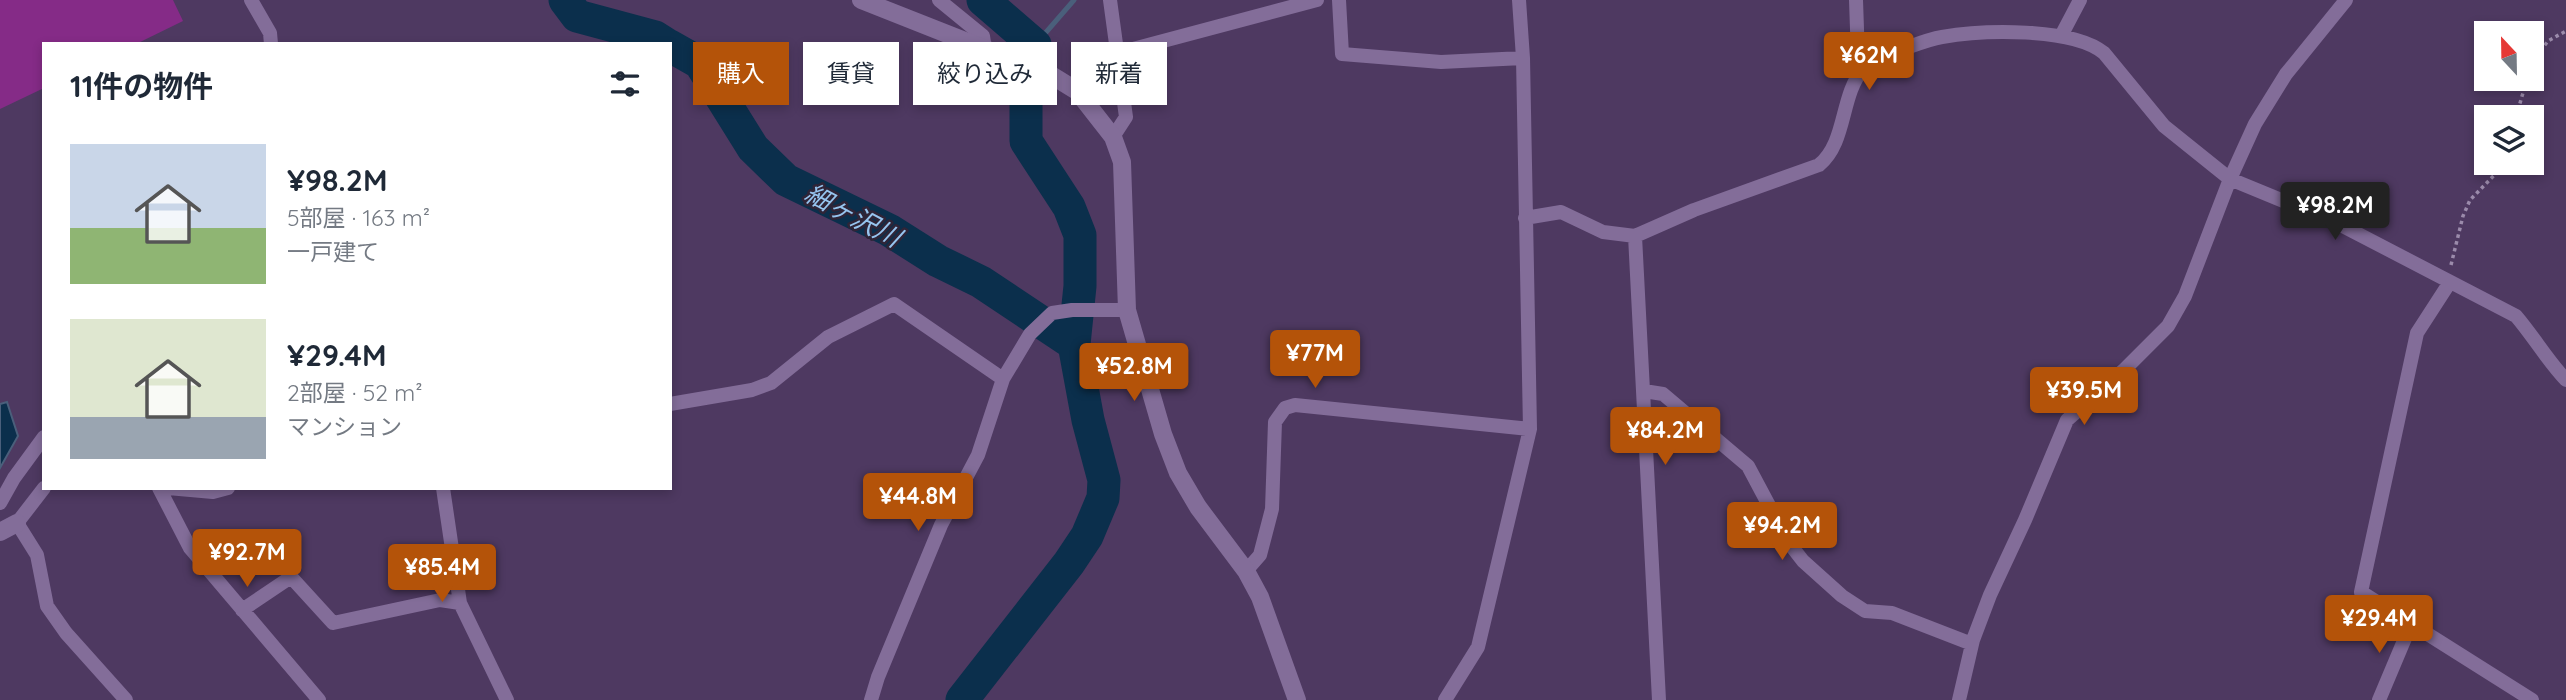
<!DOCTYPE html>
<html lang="ja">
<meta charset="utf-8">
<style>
body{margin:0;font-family:Quicksand,"Noto Sans JP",sans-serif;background:#f2f2f3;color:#1f2937;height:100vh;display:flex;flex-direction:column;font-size:26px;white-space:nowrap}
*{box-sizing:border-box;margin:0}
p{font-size:23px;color:#747a83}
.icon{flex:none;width:38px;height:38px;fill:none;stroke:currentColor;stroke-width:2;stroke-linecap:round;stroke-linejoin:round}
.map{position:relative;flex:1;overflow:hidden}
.sheet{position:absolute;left:42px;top:42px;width:630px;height:448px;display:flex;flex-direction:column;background:#fff;border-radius:0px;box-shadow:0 4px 10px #0003}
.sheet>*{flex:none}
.guide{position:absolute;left:693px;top:42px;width:665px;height:63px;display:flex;gap:14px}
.needle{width:46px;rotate:338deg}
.controls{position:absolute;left:2474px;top:21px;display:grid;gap:14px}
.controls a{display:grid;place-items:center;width:70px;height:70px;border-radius:0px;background:#fff;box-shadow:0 4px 10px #0003;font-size:35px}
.price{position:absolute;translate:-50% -60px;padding:0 16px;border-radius:7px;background:#b45309;color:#fff;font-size:23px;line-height:46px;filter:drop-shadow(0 2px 4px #0008)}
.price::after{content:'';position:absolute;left:50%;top:42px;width:21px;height:16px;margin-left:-10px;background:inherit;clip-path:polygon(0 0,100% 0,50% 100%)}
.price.current{background:#222;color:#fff}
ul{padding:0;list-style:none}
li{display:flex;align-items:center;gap:21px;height:175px;padding:0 28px}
li span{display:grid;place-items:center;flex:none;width:196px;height:140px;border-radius:0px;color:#555}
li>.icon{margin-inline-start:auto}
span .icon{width:84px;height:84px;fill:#fffc;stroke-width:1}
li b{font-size:30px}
h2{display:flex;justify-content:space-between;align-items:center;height:84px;padding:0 28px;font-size:30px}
.chip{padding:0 24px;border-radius:0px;background:#fff;box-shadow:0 4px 10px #0003;font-size:24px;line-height:63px}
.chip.current{background:#b45309;color:#fff}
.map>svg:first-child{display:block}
</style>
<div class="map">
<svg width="2566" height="700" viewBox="0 0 2566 700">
<rect width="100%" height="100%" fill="#4e3961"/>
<!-- water -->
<path fill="#0b2f4c" stroke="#4a5f7b" stroke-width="2" d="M 7,402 L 18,436 L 0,468 L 0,404 Z"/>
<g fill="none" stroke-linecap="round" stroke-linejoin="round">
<!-- stream -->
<path stroke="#4a5f7b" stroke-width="5" d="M 1035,45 L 1074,0"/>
<!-- river -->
<path stroke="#0b2f4c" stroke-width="33" d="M 565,0 L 577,16 L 655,37 L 666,44
M 670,46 L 700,63 L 753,148 L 786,180 L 889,230 L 938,261 L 981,282 L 1074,344
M 962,700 L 1069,563 L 1087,536 L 1103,498 L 1104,480 L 1088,420 L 1074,344 L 1080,286 L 1080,235 L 1069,207 L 1026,141 L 1026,86 L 1035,45 L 983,0"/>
</g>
<!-- building -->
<path fill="#852b87" d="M 0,0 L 173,0 L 183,21 L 136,44 L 44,44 L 44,88 L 0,109 Z"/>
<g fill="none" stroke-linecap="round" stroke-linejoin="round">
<!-- path -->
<path stroke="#9b8bab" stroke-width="3.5" stroke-dasharray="3.5 3.5" stroke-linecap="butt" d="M 2532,62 L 2548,41 L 2566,31
M 2516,117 L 2527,79
M 2451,265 L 2463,216 L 2470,200 L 2506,163"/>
<!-- minor -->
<path stroke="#836d99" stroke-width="14" d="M 251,0 L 270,33 L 271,44
M 939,0 L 983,36 L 985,49
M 1110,0 L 1126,117 L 1113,137
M 1339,0 L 1342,54 L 1441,62 L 1523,58
M 1856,0 L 1858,58 L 1863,68
M 2061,36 L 2080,0
M 1118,53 L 1317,0
M 1525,218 L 1561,212 L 1603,232 L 1635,236 L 1694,210 L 1819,165 C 1847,142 1840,96 1863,69 C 1873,57 1891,52 1906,48 C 1917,44 1930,39 1942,37 C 1982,30 2072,27 2104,53 L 2164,126 L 2230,179 L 2337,223 L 2516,316 C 2534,337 2547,360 2566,380
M 1635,236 L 1659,700
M 2450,282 L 2417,333 L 2361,592 L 2532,700
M 1644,391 L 1663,394 L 1748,466 L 1789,543 L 1803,561 L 1842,596 L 1865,611 L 1892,613 L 1972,644
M 670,404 L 752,390 L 771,383 L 828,337 L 894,304 L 1003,379
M 44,488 L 17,523 L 37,555 L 47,606 L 66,633 L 126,700
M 159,488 L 190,548 L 319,700
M 168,488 L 213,492 L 228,488
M 443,488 L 460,603 L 507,700
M 0,503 L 14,478 L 44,437
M 1246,571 L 1260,555 L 1272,509 L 1275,422 L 1285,408 L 1295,405 L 1530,429
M 242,610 L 291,577 L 333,623 L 440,600 L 460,603
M 871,700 L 878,677 L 941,525 L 978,455 L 1003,379 L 1030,334 L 1052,313 L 1072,310 L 1127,310
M 1445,700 L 1478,647 L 1530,429 L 1523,58 L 1519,0
M 1959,700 L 1973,640 L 1990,595 L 2025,520 L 2067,420 L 2125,369 L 2168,326 L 2185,296 L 2230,179 L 2255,124 L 2286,74 L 2346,0
M 2379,700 L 2411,624"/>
<!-- tertiary -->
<path stroke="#836d99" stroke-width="18" d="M 861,0 L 1051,75 L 1077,91 L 1113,137 L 1122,162 L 1127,310 L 1163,434 L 1178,473 L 1198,507 L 1246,571 L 1260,597 L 1297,700
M 0,532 L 17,523"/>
</g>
<g text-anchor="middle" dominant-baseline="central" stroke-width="5" stroke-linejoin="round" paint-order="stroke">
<!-- water labels -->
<g font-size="26" font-style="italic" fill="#96c4ef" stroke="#2f2538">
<text transform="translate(853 215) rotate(28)">細ヶ沢川</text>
</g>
</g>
</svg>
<div class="controls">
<a><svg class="needle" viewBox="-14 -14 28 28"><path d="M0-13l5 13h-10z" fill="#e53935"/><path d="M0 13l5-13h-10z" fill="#747a83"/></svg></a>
<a><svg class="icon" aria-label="layers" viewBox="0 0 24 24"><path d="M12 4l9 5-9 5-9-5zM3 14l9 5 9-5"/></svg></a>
</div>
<b class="price" style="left:1869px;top:92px">¥62M</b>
<b class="price current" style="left:2335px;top:242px">¥98.2M</b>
<b class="price" style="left:1315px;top:390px">¥77M</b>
<b class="price" style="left:1134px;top:403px">¥52.8M</b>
<b class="price" style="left:2084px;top:427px">¥39.5M</b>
<b class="price" style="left:1665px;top:467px">¥84.2M</b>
<b class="price" style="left:918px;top:533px">¥44.8M</b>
<b class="price" style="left:1782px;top:562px">¥94.2M</b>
<b class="price" style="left:247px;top:589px">¥92.7M</b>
<b class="price" style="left:442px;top:604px">¥85.4M</b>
<b class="price" style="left:2379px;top:655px">¥29.4M</b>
<div class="guide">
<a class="chip current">購入</a>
<a class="chip">賃貸</a>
<a class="chip">絞り込み</a>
<a class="chip">新着</a>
</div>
<section class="sheet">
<h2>11件の物件<svg class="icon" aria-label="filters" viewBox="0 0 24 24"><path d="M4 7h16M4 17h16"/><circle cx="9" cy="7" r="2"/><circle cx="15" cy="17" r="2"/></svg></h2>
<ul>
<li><span style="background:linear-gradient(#c9d6e8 60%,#8fb573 0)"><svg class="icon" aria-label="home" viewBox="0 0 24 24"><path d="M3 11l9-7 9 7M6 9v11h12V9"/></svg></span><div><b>¥98.2M</b><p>5部屋 · 163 m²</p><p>一戸建て</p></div></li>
<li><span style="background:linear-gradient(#dfe7d0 70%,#9aa5b1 0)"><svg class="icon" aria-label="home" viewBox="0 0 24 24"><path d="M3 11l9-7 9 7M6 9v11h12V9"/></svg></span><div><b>¥29.4M</b><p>2部屋 · 52 m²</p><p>マンション</p></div></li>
</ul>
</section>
</div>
